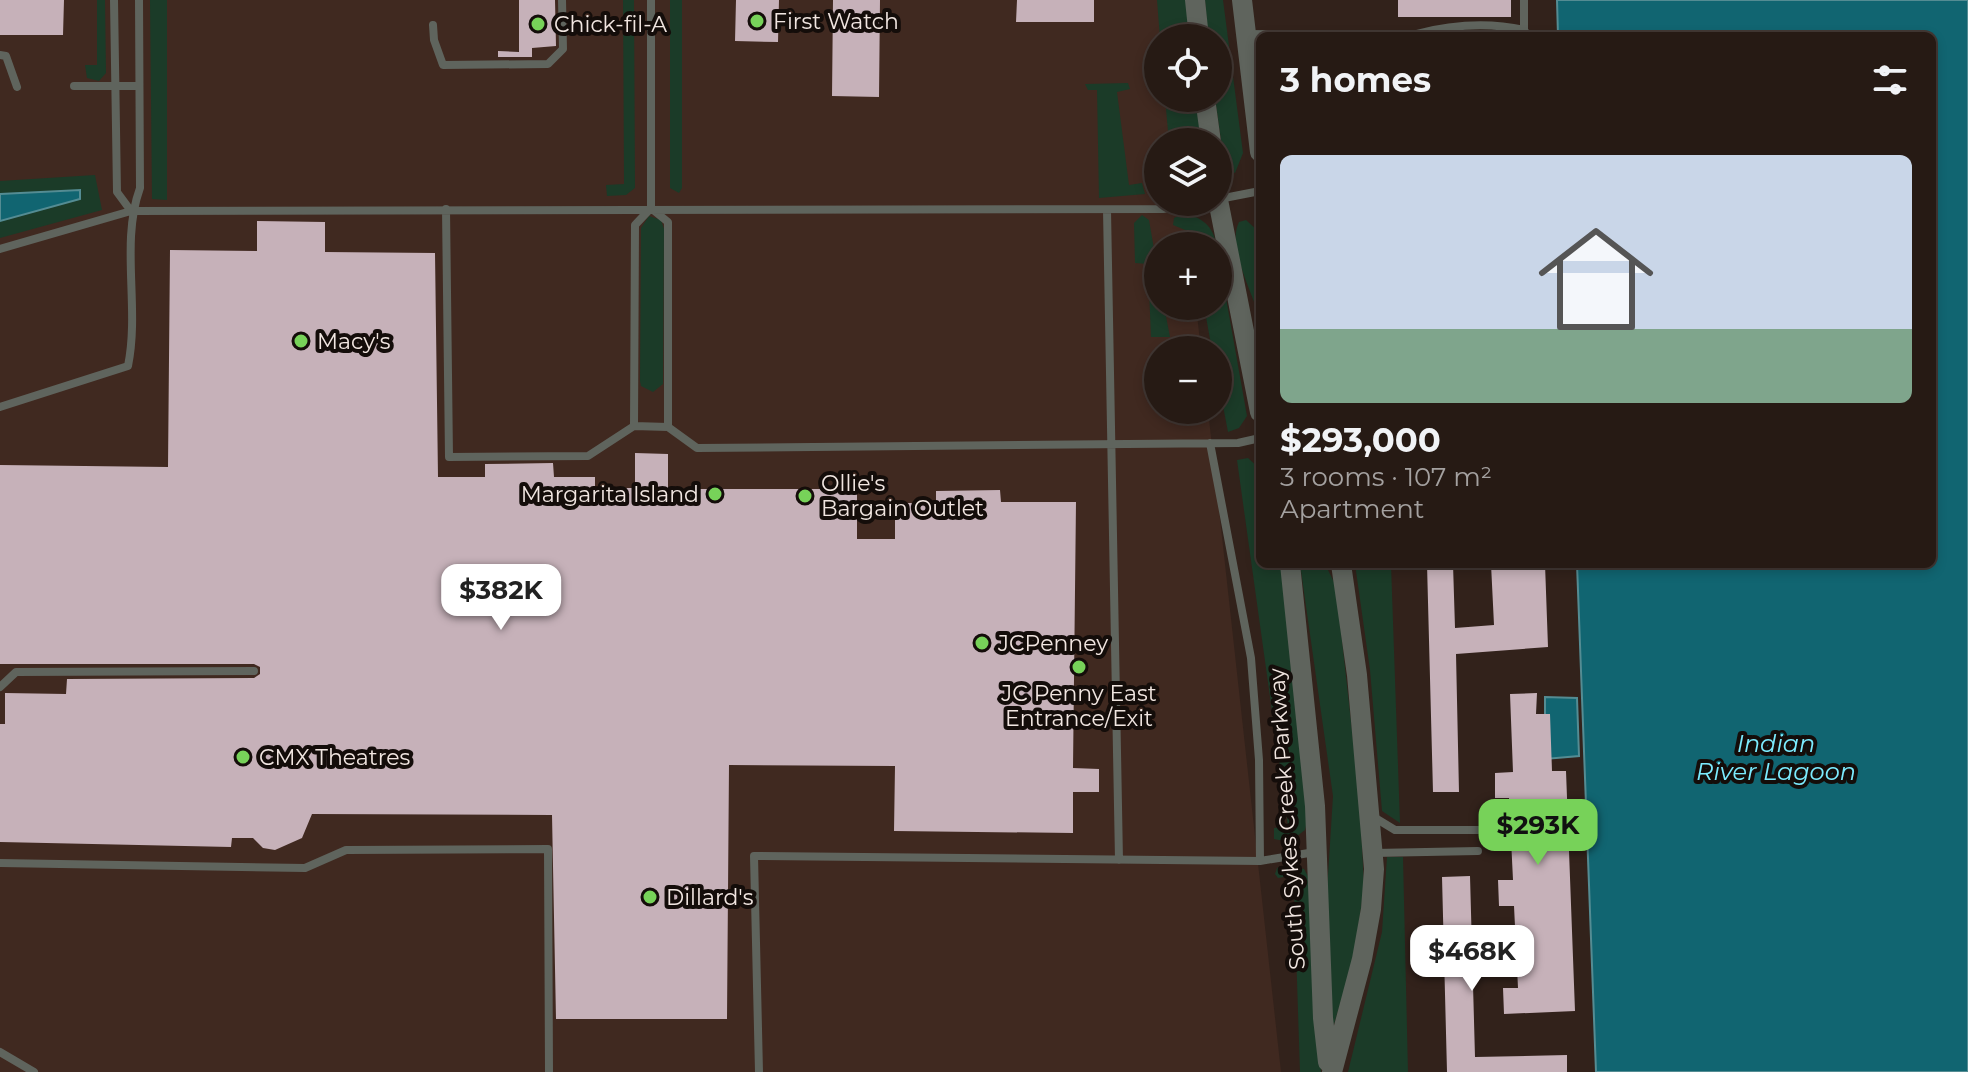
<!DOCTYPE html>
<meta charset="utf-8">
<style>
body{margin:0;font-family:Montserrat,sans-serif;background:#2e231d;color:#f1f3f6;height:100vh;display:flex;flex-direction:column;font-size:30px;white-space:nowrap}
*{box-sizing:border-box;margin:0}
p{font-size:26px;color:#a4a1a0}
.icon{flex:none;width:44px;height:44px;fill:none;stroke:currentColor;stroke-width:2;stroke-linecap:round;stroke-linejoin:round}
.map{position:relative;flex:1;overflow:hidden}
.drawer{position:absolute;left:1256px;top:32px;width:680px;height:536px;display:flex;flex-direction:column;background:#261a14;border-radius:12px;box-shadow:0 4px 12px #0003,0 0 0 2px #423834}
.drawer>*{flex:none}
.tools{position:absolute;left:1144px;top:24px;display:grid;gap:16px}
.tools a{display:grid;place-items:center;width:88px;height:88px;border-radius:50%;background:#261a14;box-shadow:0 4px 12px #0003,0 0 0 2px #423834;font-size:40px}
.price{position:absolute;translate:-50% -68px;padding:0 18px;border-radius:16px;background:#fff;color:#222;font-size:26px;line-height:52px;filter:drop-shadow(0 2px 4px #0008)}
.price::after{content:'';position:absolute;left:50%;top:48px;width:24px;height:18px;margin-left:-12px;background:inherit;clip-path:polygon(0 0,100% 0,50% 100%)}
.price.active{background:#77d259;color:#111}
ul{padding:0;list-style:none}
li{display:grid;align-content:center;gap:16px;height:424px;padding:0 24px}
li span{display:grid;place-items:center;height:248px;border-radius:12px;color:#555}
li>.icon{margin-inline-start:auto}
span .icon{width:144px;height:144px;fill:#fffc;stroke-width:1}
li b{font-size:34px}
h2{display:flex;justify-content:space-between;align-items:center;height:96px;padding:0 24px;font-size:34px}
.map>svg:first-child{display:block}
</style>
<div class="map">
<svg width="1968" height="1072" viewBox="0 0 1968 1072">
<rect width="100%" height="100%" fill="#32221b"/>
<!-- built -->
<path fill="#402920" d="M 0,0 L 1165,0 L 1169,38 L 1158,38 L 1158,98 L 1175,98 L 1179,142 L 1158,142 L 1158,202 L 1185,202 L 1190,246 L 1158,246 L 1158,306 L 1196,306 L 1201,350 L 1158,350 L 1158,410 L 1208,410 L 1281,1072 L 0,1072 Z"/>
<!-- green -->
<path fill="#1b3b28" d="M 97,0 L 105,0 L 106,73 L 99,81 L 87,78 L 85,65 L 97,65 Z
M 150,0 L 167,0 L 167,200 L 152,199 Z
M 623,0 L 634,0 L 635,188 L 626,195 L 607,196 L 606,185 L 624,184 Z
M 670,0 L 682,0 L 682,188 L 679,193 L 670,188 Z
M 1157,0 L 1186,0 L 1189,38 L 1160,38 Z
M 1205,0 L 1223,0 L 1243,153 L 1235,173 L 1225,168 L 1215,98 L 1218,98 L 1218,38 L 1208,38 Z
M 1128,83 L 1130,89 L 1117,92 L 1129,185 L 1142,183 L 1145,194 L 1099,198 L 1097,90 L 1088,90 L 1085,84 Z
M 1165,98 L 1196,98 L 1201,142 L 1169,142 Z
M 95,175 L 102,210 L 0,238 L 0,181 Z
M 1182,214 C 1202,216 1213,226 1217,246 L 1193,246 L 1190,232 L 1173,225 L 1174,218 Z
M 1142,215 L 1149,220 L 1158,272 L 1158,306 L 1164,306 L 1170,337 L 1151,337 L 1148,264 L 1135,263 L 1134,223 Z
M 649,216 L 661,220 L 664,229 L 663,384 L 653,392 L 641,386 L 640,381 L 641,228 Z
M 1246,220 L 1258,231 L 1260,242 L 1260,321 C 1254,293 1226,248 1239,222 Z
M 1218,253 L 1247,416 L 1239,428 L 1228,432 L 1218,380 L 1218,350 L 1212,350 L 1204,306 L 1218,306 Z
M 1248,458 L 1260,469 L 1260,564 L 1281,564 L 1298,674 L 1307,822 L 1305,830 L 1289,842 L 1274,839 L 1274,828 L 1288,826 L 1237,460 Z
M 1300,564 L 1325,564 L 1336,586 L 1360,803 L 1364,888 L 1353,961 L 1332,1031 L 1327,891 L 1333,796 Z
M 1355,564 L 1391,564 L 1400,823 L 1382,811 L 1370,670 Z
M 1387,857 L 1403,857 L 1408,1072 L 1348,1072 L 1382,932 Z
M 1285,865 L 1304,869 L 1313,886 L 1321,1072 L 1300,1072 L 1294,889 L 1289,876 L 1278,878 L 1275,874 L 1277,868 Z"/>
<!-- water -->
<path fill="#116571" stroke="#548c93" stroke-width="2" d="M 1557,0 L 1968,0 L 1968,1072 L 1596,1072 L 1577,564 L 1932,564 L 1932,36 L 1558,36 Z
M 80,190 L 80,199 L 0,221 L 0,194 Z
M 1545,697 L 1577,698 L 1579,756 L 1545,759 Z"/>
<!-- building -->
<path fill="#c6b1b9" d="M 0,0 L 64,0 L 63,35 L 0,35 Z
M 519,0 L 555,0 L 556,46 L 532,48 L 532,57 L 498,57 L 498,51 L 519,52 Z
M 736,0 L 779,0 L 778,42 L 735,41 Z
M 833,0 L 880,0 L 879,97 L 832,96 Z
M 1017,0 L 1094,0 L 1094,22 L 1016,22 Z
M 1398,0 L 1511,0 L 1511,17 L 1398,17 Z
M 257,221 L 325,222 L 325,252 L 435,253 L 438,477 L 485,477 L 485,464 L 553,463 L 554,477 L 595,477 L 595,488 L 635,488 L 635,453 L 668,454 L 668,489 L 857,489 L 857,539 L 895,539 L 895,503 L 936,503 L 936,491 L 1000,490 L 1001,502 L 1076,502 L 1073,768 L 1099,769 L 1099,792 L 1073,792 L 1073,833 L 894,831 L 895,766 L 729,765 L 727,1019 L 556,1019 L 552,815 L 312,814 L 302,838 L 275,850 L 263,848 L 253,838 L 232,838 L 231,847 L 0,842 L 0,724 L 5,724 L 5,693 L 66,694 L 67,679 L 254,678 L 260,674 L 260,667 L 254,664 L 0,664 L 0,465 L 168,467 L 170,250 L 257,251 Z
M 1427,564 L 1453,564 L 1455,628 L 1494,625 L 1491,564 L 1545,564 L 1548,647 L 1456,654 L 1459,792 L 1433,792 Z
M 1537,693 L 1536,714 L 1550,714 L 1552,771 L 1566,771 L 1575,1011 L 1504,1014 L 1503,988 L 1518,988 L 1514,906 L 1499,906 L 1498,880 L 1513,880 L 1509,798 L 1495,798 L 1495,773 L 1513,772 L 1510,694 Z
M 1470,876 L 1475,1057 L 1567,1055 L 1567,1072 L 1447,1072 L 1442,877 Z"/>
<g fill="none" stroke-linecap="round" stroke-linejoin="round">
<!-- service -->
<path stroke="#5f645d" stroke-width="8" d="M 114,0 L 117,192 L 131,211
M 1524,0 L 1524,31
M 433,25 L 434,40 L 443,65 L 548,64 L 563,49 L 562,0
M 1246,34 L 1419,36
M 1416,34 C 1451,25 1488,22 1524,30 L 1528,36
M 0,55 L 6,56 L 17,87
M 74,86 L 139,86
M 1219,199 L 1260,191
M 446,209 L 449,457 L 588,456 L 634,426 L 668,427 L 697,448 L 1238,443 L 1260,438
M 652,209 L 668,222 L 668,427
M 1107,210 L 1119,860
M 0,249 L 131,211 L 1163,209 L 1203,202
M 0,407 L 128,366 C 140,307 120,243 140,188 L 139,0
M 634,426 L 635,225 L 651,208 L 651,0
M 1210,443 L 1251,658 L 1259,760 L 1260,861
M 0,687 L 16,672 L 254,671
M 1372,816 L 1395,830 L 1478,830
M 1374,853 L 1478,851
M 0,863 L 305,868 L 346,850 L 548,849 L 549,1072
M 0,1052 L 34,1072
M 759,1072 L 754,856 L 1260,861 L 1315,852"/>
<!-- tertiary -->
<path stroke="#5f645d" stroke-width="20" d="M 1195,0 L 1199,38
M 1242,0 L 1260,152
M 1205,98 L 1211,142
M 1218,200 L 1260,412
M 1290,564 L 1315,806 L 1323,1018 L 1328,1062
M 1332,1072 L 1362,959 L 1371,909 L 1374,869 L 1357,675 L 1341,564"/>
</g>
<!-- markers -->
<g fill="#77d259" stroke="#140d0a" stroke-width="3">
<circle cx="757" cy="21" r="8"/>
<circle cx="538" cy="24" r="8"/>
<circle cx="301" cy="341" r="8"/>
<circle cx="715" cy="494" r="8"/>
<circle cx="805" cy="496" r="8"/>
<circle cx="982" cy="643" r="8"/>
<circle cx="1079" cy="667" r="8"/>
<circle cx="243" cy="757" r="8"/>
<circle cx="650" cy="897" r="8"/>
</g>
<g text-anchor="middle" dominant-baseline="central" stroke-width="8" stroke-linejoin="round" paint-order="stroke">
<!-- poi labels -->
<g font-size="22" fill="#f1e6e1" stroke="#140d0a" text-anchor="start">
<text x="773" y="21">First Watch</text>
<text x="554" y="24">Chick-fil-A</text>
<text x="317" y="341">Macy's</text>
<text x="821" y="483">Ollie's<tspan x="821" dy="25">Bargain Outlet</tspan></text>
<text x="699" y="494" text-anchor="end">Margarita Island</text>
<text x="998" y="643">JCPenney</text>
<text x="1079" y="693" text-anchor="middle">JC Penny East<tspan x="1079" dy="25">Entrance/Exit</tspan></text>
<text x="259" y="757">CMX Theatres</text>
<text x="666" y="897">Dillard's</text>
</g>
<!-- street labels -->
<g font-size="22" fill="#f1e6e1" stroke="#140d0a">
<text transform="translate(1287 819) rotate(-94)">South Sykes Creek Parkway</text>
</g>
<!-- water labels -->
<g font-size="24" font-style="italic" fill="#7cecff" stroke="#140d0a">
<text x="1776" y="743">Indian<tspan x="1776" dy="28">River Lagoon</tspan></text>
</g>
</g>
</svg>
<div class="tools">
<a><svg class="icon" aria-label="locate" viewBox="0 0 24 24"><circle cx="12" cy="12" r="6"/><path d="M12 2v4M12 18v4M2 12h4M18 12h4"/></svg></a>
<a><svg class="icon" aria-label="layers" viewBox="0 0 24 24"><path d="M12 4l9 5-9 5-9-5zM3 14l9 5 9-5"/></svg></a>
<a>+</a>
<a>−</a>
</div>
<b class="price" style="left:501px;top:632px">$382K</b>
<b class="price active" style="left:1538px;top:867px">$293K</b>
<b class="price" style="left:1472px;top:993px">$468K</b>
<section class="drawer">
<h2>3 homes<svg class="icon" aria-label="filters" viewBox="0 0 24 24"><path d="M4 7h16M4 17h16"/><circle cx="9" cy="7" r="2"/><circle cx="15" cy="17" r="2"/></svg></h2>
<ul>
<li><span style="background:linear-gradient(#c9d6e8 70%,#7fa58c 0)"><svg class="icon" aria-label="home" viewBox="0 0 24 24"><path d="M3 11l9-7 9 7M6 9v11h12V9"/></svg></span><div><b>$293,000</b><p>3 rooms · 107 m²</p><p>Apartment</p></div></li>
</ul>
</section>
</div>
